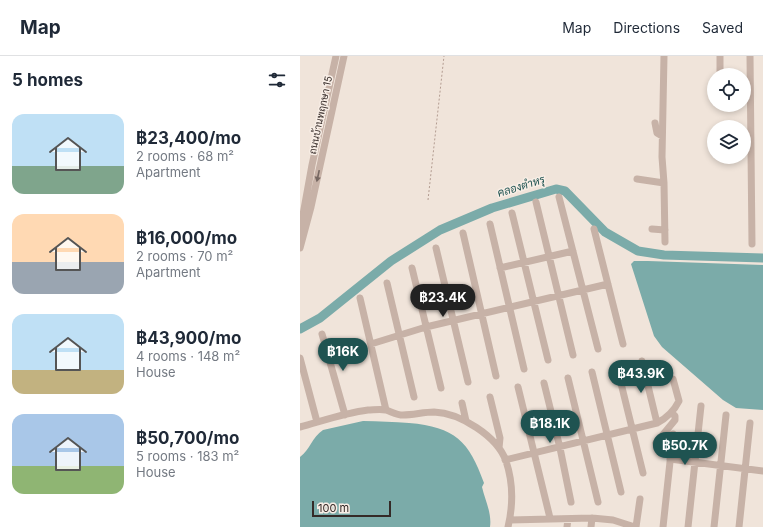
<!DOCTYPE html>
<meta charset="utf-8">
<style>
body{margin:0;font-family:Inter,Sarabun,sans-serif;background:#f2f2f3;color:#1f2937;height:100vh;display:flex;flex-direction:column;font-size:15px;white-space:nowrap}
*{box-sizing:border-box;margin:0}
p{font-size:13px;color:#747a83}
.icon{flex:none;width:22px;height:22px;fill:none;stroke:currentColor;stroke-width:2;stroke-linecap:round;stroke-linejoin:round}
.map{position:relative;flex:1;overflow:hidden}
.drawer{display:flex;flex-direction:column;background:#fff;width:300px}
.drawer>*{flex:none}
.controls{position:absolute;left:407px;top:12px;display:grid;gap:8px}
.controls a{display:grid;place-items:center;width:44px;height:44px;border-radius:50%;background:#fff;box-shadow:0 2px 6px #0003;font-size:20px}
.scale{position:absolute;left:12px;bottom:10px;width:79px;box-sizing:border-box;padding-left:4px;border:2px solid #342a27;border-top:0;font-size:11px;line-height:14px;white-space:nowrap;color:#342a27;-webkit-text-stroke:3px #f8eee6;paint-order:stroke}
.price{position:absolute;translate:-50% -34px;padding:0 9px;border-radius:14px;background:#1f5351;color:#fff;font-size:13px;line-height:26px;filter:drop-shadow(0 1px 2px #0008)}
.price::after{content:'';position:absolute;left:50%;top:24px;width:12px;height:9px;margin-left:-6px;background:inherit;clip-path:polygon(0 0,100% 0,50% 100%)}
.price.current{background:#222;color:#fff}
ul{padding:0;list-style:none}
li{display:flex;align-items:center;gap:12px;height:100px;padding:0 12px}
li span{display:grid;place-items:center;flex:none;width:112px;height:80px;border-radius:12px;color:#555}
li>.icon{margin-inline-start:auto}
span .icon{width:48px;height:48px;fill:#fffc;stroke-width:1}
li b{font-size:17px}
h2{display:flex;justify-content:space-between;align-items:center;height:48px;padding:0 12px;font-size:17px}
header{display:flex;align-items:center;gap:24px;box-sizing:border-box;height:56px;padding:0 20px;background:#fff;border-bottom:1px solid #e0e1e3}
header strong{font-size:19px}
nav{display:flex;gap:22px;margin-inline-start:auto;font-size:14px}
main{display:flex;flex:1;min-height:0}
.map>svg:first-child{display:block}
</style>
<header>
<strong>Map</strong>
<nav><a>Map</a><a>Directions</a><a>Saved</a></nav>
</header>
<main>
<section class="drawer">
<h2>5 homes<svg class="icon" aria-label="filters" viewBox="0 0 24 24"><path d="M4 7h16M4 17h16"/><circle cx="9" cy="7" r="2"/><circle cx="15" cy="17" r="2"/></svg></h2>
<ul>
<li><span style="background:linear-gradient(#bfe0f5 65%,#7fa58c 0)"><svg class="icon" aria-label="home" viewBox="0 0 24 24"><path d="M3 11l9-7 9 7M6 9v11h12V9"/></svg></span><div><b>฿23,400/mo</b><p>2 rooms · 68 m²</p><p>Apartment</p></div></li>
<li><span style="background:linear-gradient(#ffd9b3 60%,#9aa5b1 0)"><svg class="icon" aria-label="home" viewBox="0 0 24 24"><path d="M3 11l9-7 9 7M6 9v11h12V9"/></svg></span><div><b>฿16,000/mo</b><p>2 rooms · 70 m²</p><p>Apartment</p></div></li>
<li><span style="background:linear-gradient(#bfe0f5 70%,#c2b280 0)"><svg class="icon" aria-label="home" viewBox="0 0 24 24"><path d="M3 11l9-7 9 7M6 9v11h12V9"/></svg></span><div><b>฿43,900/mo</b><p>4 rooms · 148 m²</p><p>House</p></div></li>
<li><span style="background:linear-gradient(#a9c7e8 65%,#8fb573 0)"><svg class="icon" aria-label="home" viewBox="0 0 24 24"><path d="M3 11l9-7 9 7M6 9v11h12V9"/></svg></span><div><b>฿50,700/mo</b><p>5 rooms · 183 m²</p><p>House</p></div></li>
</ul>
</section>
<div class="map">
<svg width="463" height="471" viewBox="0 0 463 471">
<rect width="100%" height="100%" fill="#f0e4da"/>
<!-- water -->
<path fill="#7baba9" d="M 334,205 L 348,205 L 463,209 L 463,354 L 436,352 L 423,344 L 362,291 L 354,280 L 331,208 Z
M 63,365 C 79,365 94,366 109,367 C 155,371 169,385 184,427 L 182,431 C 185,444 192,457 190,471 L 0,471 L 0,401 C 10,394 12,381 23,374 Z"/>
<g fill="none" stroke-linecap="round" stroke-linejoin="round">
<!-- river -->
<path stroke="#7baba9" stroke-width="9" d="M 0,273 L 20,262 L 91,205 L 140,174 L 192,152 L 256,133 L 265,135 L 305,176 L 338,195 L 364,199 L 463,202"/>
<!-- path -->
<path stroke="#b39c91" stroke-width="1" stroke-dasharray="2 2" stroke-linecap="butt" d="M 128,144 L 144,0"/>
<!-- minor -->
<path stroke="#c7b2a7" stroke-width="7" d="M 364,0 L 362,101 L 364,127 L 365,186
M 420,0 L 420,19
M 450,0 L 452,188
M 355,67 L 357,77 L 362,80
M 337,123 L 364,127
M 259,141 L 298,293
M 236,146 L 273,299
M 212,157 L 248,304
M 190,168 L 224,313
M 294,173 L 323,288
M 352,173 L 365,174
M 0,175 L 12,109 L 36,0
M 163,177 L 196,320
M 0,192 L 11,151 L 44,0
M 136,192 L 168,326
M 112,212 L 141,332
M 200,212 L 273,195
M 87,227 L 114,341
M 60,242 L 86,354
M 22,278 L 45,359
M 71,288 L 126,271 L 308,228
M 0,302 L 17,366
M 342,305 L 357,367
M 317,311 L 343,417
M 292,316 L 321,436
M 268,322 L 298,446
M 244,327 L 260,392 L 271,446
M 218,331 L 250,462
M 190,341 L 200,382 L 199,392
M 162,347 L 166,365
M 0,371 C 22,365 45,357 68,354 C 73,354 80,353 86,354 C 92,356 97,359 103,359 C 113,359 124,356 134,356 C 160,357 197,380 206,405 C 213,426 213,450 208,471
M 356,387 L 375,364 L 375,360 L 372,357
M 370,403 L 463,415
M 205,404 L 357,367 C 367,362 374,355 379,345 L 373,323
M 210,464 L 292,462 L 313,464 L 335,471
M 267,471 L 268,463
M 291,471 L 292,462
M 336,471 L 340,443
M 363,471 L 373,378
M 388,471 L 401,350
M 414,471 L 426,359
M 439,471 L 450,367"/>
</g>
<!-- one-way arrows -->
<defs><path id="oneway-solid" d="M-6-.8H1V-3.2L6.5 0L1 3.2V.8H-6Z"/></defs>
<use fill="#766761" href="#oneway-solid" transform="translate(18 120) rotate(102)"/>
<g text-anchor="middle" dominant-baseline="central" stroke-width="3" stroke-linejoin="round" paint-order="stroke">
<!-- street labels -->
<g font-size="10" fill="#342a27" stroke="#f8eee6">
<text transform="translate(20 59) rotate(-78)">ถนนบ้านพฤกษา 15</text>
</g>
<!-- water labels -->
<g font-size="11" font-style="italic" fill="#1f5351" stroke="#f8eee6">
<text transform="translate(221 130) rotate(-17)">คลองตำหรุ</text>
</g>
</g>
</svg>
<div class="controls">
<a><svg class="icon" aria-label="locate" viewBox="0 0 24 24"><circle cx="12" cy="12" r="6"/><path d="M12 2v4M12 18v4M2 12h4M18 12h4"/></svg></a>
<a><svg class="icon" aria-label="layers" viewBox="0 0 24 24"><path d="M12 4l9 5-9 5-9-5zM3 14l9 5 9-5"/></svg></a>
</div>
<div class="scale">100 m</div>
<b class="price current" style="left:143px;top:262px">฿23.4K</b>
<b class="price" style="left:43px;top:316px">฿16K</b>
<b class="price" style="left:341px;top:338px">฿43.9K</b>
<b class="price" style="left:250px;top:388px">฿18.1K</b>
<b class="price" style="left:385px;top:410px">฿50.7K</b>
</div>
</main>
